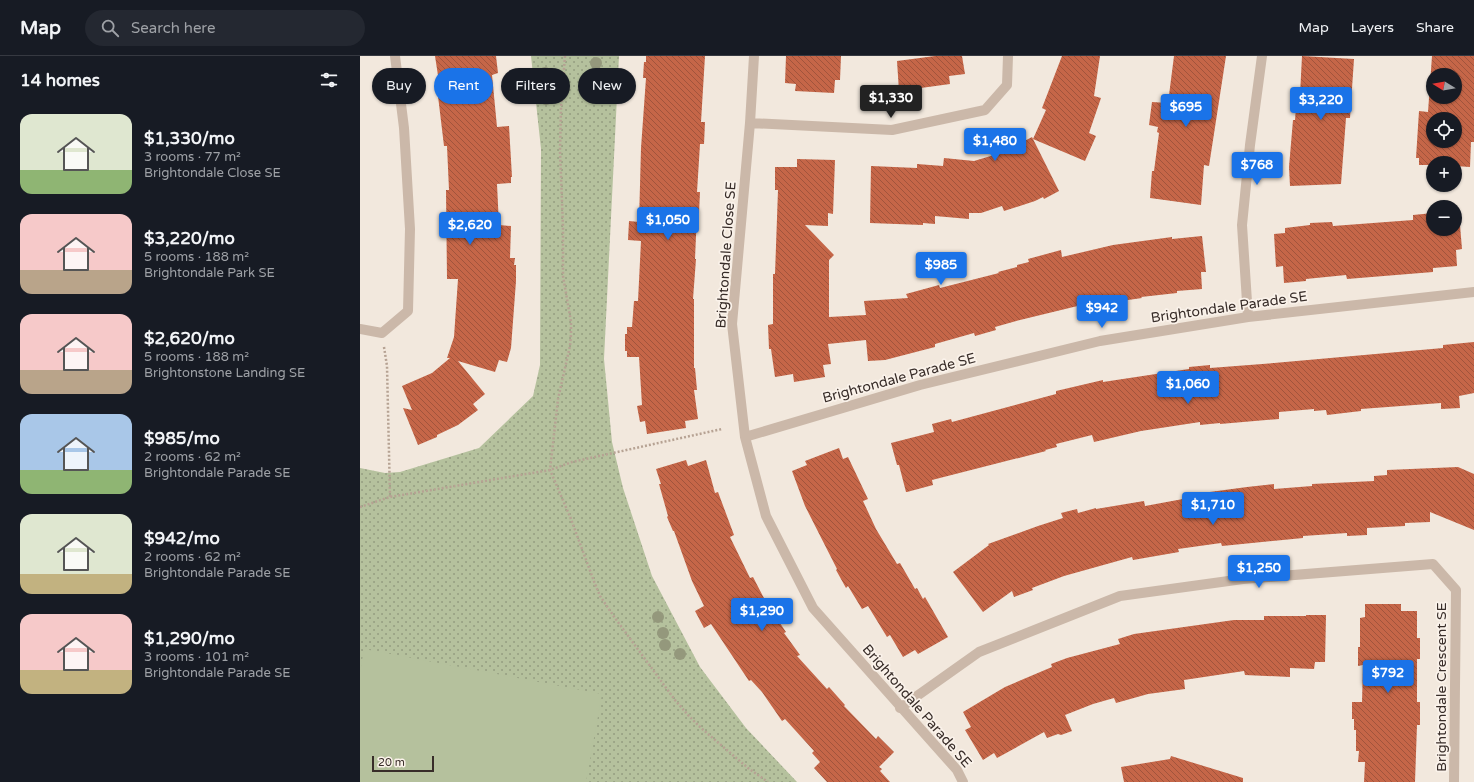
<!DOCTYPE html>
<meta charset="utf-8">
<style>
body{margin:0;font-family:"Varela Round",sans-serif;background:#242831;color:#f1f3f6;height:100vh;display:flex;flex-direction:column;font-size:15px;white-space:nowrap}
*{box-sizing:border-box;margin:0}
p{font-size:13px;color:#9ea1a6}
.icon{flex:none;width:22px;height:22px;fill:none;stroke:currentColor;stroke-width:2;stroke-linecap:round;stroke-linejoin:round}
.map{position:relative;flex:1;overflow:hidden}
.drawer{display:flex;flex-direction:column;background:#171b24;width:360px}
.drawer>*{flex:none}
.banner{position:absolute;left:12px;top:12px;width:380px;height:36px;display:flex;gap:8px}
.needle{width:26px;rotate:281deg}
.fabs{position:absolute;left:1066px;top:12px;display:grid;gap:8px}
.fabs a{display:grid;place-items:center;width:36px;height:36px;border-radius:50%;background:#171b24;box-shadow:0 1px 3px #0004;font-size:20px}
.scale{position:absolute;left:12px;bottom:10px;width:62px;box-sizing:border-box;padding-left:4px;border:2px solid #382d29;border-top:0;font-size:11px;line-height:14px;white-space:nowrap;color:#382d29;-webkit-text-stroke:3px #faf2ea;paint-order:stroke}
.price{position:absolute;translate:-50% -34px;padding:0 9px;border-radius:4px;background:#1a73e8;color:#fff;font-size:13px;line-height:26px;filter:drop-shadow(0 1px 2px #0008)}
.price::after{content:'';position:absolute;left:50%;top:24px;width:12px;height:9px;margin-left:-6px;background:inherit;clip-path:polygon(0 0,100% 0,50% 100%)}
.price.on{background:#222;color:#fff}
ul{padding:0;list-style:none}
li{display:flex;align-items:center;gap:12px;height:100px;padding:0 20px}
li span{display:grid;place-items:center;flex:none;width:112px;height:80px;border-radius:12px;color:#555}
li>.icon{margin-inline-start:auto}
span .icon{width:48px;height:48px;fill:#fffc;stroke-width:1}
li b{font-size:17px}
h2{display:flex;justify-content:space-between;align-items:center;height:48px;padding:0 20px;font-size:17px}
.tag{padding:0 14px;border-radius:18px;background:#171b24;box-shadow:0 1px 3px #0004;font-size:14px;line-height:36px}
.tag.on{background:#1a73e8;color:#fff}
header{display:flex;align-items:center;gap:24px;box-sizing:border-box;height:56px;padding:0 20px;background:#171b24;border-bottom:1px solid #363941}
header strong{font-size:19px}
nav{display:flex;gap:22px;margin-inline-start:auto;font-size:14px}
.search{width:280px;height:36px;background:#242831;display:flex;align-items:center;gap:10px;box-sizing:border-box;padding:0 14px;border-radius:22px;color:#9ea1a6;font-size:15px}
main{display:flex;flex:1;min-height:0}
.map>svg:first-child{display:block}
</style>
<header>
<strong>Map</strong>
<div class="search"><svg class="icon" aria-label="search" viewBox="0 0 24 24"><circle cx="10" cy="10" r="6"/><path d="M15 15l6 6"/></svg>Search here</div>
<nav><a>Map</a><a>Layers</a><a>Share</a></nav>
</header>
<main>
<section class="drawer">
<h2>14 homes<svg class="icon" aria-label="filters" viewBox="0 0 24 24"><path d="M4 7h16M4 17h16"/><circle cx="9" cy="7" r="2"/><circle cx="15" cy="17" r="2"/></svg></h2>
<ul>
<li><span style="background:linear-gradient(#dfe7d0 70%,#8fb573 0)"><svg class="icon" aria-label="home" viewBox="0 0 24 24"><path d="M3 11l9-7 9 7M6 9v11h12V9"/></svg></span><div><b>$1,330/mo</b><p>3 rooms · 77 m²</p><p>Brightondale Close SE</p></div></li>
<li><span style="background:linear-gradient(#f6c9c9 70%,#b9a48a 0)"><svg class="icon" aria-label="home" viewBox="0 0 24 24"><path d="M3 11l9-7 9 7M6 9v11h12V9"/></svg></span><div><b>$3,220/mo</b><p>5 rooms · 188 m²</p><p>Brightondale Park SE</p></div></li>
<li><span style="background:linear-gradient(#f6c9c9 70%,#b9a48a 0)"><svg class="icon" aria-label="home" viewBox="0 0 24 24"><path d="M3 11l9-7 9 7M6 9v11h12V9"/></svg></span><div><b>$2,620/mo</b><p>5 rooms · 188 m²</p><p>Brightonstone Landing SE</p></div></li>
<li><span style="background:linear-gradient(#a9c7e8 70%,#8fb573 0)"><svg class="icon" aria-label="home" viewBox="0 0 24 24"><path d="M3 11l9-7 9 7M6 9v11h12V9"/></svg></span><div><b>$985/mo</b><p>2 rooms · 62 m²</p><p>Brightondale Parade SE</p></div></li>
<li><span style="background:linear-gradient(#dfe7d0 75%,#c2b280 0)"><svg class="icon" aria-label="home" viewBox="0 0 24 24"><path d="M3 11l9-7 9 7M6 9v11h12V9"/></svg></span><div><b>$942/mo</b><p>2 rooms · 62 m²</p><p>Brightondale Parade SE</p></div></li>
<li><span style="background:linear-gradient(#f6c9c9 70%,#c2b280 0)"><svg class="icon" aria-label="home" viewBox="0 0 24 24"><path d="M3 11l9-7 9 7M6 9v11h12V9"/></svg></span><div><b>$1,290/mo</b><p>3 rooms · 101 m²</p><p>Brightondale Parade SE</p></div></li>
</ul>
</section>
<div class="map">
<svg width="1114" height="726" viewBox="0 0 1114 726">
<defs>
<pattern id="park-dots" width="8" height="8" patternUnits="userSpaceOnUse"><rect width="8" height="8" fill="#b5c19d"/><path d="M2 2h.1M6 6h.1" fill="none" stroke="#949d80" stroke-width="1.8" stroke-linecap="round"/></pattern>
<pattern id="building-back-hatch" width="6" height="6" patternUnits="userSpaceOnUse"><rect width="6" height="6" fill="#c56648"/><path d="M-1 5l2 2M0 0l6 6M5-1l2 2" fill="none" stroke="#a1543c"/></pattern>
</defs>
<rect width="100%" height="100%" fill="#f2e8dd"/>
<!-- park -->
<path fill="url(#park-dots)" d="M 171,0 L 259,0 L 244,303 L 252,386 L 263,432 L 292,520 L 340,611 L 386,672 L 437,726 L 0,726 L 0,412 L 25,417 L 40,416 L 119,392 L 173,340 L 180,309 L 181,93 Z"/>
<!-- garden -->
<path fill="#b5c19d" d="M 4,593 L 242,638 L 226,726 L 0,726 L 0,616 Z"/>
<!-- building -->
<path fill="url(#building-back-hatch)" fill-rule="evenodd" d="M 75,0 L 136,0 L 138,17 L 132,19 L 137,71 L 149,70 L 152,121 L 151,121 L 151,127 L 137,128 L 139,169 L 151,170 L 150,202 L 155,202 L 154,209 L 156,209 L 156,225 L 151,292 L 147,306 L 139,304 L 135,316 L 98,305 L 125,338 L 113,348 L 118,354 L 98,369 L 77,379 L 77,381 L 58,389 L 43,352 L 52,354 L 42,330 L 72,317 L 90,302 L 87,302 L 94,281 L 98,223 L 87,223 L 86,134 L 89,134 L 87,90 L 84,90 L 78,40 L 81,39 Z
M 286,0 L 345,0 L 341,66 L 345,66 L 344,88 L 340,88 L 337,136 L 340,136 L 339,157 L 337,157 L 335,203 L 336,203 L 333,243 L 334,243 L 334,312 L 335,312 L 337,334 L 334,334 L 338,363 L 325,365 L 326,372 L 287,378 L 285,365 L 280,366 L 277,350 L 282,349 L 279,301 L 267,301 L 267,295 L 265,295 L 265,278 L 267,278 L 267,271 L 272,271 L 274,245 L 278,245 L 281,185 L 268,184 L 269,165 L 279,166 L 281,92 L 286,22 L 283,22 L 284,6 L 286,6 Z
M 426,0 L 481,0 L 480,24 L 475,24 L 474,37 L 435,35 L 436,28 L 425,27 Z
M 575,0 L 602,0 L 605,18 L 589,20 L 590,28 L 539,35 L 537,5 Z
M 702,0 L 740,0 L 734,40 L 741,42 L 729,77 L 736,80 L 725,105 L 673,83 L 699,135 L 684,143 L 683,141 L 675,145 L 644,155 L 642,150 L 621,157 L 609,157 L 609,163 L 575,160 L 575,168 L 563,167 L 563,169 L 510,167 L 511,110 L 557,112 L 557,108 L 583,110 L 584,102 L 614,105 L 644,96 L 672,81 L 673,83 L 686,54 L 682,52 Z
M 814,0 L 866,0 L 849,110 L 844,109 L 841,149 L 790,142 L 792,115 L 794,115 L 799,77 L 797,76 L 798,71 L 789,69 L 792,46 L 808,47 Z
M 942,0 L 994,3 L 990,62 L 986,62 L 981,128 L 930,130 L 929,111 L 933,64 L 935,64 L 937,39 L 940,39 Z
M 1072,0 L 1114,0 L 1114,86 L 1111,86 L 1110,111 L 1095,110 L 1095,107 L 1073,107 L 1073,109 L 1059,109 L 1059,102 L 1056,102 L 1059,55 L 1068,56 ZM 1073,19 L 1095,19 L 1095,41 L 1073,41 ZM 1073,63 L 1095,63 L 1095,85 L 1073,85 Z
M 437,103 L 475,104 L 473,158 L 468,157 L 468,170 L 445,169 L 474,199 L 469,204 L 469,261 L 506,259 L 504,245 L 548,242 L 546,238 L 579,229 L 580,232 L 639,217 L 638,216 L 657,211 L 657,209 L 669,206 L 668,203 L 701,194 L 702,201 L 753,189 L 812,181 L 812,183 L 842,180 L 846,216 L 841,216 L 842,233 L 817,235 L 817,237 L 781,241 L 782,242 L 761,245 L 761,244 L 735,248 L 734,246 L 660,264 L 635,271 L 636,274 L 615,280 L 614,277 L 575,288 L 575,291 L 525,304 L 508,305 L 506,284 L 468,288 L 471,308 L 463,309 L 465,321 L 434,326 L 433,318 L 415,321 L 411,293 L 409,293 L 408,269 L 413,268 L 413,218 L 415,218 L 418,134 L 415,134 L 415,111 L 437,111 Z
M 1073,157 L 1073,173 L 1095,173 L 1095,157 L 1099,157 L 1102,193 L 1096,194 L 1097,210 L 1073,212 L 1073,216 L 987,223 L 986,219 L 946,223 L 946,225 L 924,227 L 923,210 L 916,211 L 914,178 L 925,177 L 925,172 L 950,169 L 950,167 L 972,166 L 973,170 L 1053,164 L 1053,159 Z
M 1114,286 L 1114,337 L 1099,340 L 1100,352 L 1081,353 L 1081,347 L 1001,353 L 1001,355 L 967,359 L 966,354 L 954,355 L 954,353 L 919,356 L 919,363 L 860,368 L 860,367 L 840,369 L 840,366 L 781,375 L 734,386 L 732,379 L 696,388 L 697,391 L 685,394 L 686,395 L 572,424 L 573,429 L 547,436 L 546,436 L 539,409 L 537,409 L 531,387 L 574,376 L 572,368 L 591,363 L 592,366 L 696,338 L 696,335 L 743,324 L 743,326 L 829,313 L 829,311 L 850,309 L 850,312 L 914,307 L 1083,292 L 1083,289 Z
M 479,392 L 483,403 L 488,401 L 508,443 L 503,445 L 516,473 L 537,508 L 540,507 L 555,533 L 557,532 L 563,543 L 565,541 L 588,581 L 558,598 L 555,594 L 543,601 L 530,579 L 527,581 L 508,550 L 502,553 L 488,530 L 486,532 L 476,514 L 477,513 L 445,450 L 432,415 L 447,409 L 445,405 Z
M 326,404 L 328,410 L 346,404 L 355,437 L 358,436 L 374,479 L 370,481 L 390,522 L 393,521 L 407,548 L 426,576 L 424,577 L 440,599 L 437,600 L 467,633 L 469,631 L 485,649 L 484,650 L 516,683 L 518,680 L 534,696 L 519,711 L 522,713 L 520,715 L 530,726 L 467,726 L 454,712 L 460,706 L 452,697 L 454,695 L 425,663 L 422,665 L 402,636 L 391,624 L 389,625 L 351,568 L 344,572 L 335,555 L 344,550 L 332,525 L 314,475 L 313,475 L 307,461 L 308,460 L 299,428 L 301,428 L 296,413 Z
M 1098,411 L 1114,418 L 1114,474 L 1070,456 L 1070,466 L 1045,467 L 1045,470 L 1007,472 L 1007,479 L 987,480 L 987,477 L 943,480 L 943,482 L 862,490 L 861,487 L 818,493 L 819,496 L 773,504 L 772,501 L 704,520 L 672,532 L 673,534 L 654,541 L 652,535 L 623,556 L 593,516 L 629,489 L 628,488 L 678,470 L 703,462 L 701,457 L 717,453 L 718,457 L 736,452 L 736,453 L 784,445 L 785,450 L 823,443 L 823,441 L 835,438 L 887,431 L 914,428 L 914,433 L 952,430 L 952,428 L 1014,425 L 1014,420 L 1027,419 L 1027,414 Z
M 1005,548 L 1041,548 L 1041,555 L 1057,555 L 1057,582 L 1060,582 L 1060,603 L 1057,603 L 1057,646 L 1060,646 L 1060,669 L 1057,669 L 1055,726 L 1004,726 L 1005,706 L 998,706 L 999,695 L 996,695 L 996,674 L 994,674 L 994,663 L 992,663 L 992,646 L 1002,646 L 1003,609 L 998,610 L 998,591 L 1000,591 L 1000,562 L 1005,561 Z
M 946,559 L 966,559 L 965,606 L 955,606 L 954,613 L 930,612 L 930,621 L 885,619 L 884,615 L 824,624 L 825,633 L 788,638 L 756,647 L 754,642 L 733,648 L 705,659 L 712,675 L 701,679 L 698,678 L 687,682 L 684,676 L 637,702 L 634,697 L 623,704 L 605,674 L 611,671 L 603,656 L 645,631 L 692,611 L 691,608 L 707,602 L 760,588 L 758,583 L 774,578 L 874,564 L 904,564 L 904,560 L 946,560 Z
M 811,700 L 883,722 L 883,726 L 764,726 L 761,711 L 810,703 Z"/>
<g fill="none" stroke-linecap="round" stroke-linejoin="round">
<!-- path -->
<path stroke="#b6a293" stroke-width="2.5" stroke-dasharray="2 2" stroke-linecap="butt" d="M 205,0 L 201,51 L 200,95 L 203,171 L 203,220 L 211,266 L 211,278 L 210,290 L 198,343 L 190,414 L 211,463 L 235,528 L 240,540 L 255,562 L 315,644 L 328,659 L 341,672 L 388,712 L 408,726
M 24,291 L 27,310 L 30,441
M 0,451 L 30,441 L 190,414 L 212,406 L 362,373"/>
<!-- minor -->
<path stroke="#cbb8a9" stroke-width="10" d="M 394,0 L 390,67 L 372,268 L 385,381 L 406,460 L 453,552 L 597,714 L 603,726
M 390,67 L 532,74 L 625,54 L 647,29 L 648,0
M 888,261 L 882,169 L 890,89 L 902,0
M 0,273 L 22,277 L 48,255 L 50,173 L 44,72 L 35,0
M 385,381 L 560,329 L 740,285 L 888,261 L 1114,236
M 540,652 L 619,596 L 760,540 L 883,523 L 1073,508 L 1096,534 L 1094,726"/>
</g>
<!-- trees -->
<g fill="#94987c">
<circle cx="236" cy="7" r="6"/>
<circle cx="185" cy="17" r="6"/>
<circle cx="238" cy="20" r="6"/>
<circle cx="186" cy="29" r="6"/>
<circle cx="186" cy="43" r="6"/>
<circle cx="298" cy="561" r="6"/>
<circle cx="303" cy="577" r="6"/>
<circle cx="305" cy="589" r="6"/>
<circle cx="320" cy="598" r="6"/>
</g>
<g text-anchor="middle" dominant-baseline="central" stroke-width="3.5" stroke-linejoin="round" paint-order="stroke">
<!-- street labels -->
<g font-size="14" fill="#382d29" stroke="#faf2ea">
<text transform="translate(366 199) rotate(-86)">Brightondale Close SE</text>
<text transform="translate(869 251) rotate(-8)">Brightondale Parade SE</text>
<text transform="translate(539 322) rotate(-15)">Brightondale Parade SE</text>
<text transform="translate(1081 631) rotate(-90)">Brightondale Crescent SE</text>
<text transform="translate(557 650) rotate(49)">Brightondale Parade SE</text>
</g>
</g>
</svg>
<div class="fabs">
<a><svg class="needle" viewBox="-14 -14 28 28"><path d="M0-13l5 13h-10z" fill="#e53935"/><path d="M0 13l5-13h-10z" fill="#9ea1a6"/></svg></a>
<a><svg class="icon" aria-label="locate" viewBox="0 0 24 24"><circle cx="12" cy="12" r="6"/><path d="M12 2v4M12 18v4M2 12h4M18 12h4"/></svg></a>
<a>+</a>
<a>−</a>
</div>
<div class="scale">20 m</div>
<b class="price on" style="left:531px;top:63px">$1,330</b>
<b class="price" style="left:961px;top:65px">$3,220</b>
<b class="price" style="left:826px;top:72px">$695</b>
<b class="price" style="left:635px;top:106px">$1,480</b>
<b class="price" style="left:897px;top:130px">$768</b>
<b class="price" style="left:308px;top:185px">$1,050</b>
<b class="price" style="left:110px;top:190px">$2,620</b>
<b class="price" style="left:581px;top:230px">$985</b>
<b class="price" style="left:742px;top:273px">$942</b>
<b class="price" style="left:828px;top:349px">$1,060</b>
<b class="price" style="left:853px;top:470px">$1,710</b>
<b class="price" style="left:899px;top:533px">$1,250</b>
<b class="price" style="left:402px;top:576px">$1,290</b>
<b class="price" style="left:1028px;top:638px">$792</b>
<div class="banner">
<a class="tag">Buy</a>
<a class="tag on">Rent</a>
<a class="tag">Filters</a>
<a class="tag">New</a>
</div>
</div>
</main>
